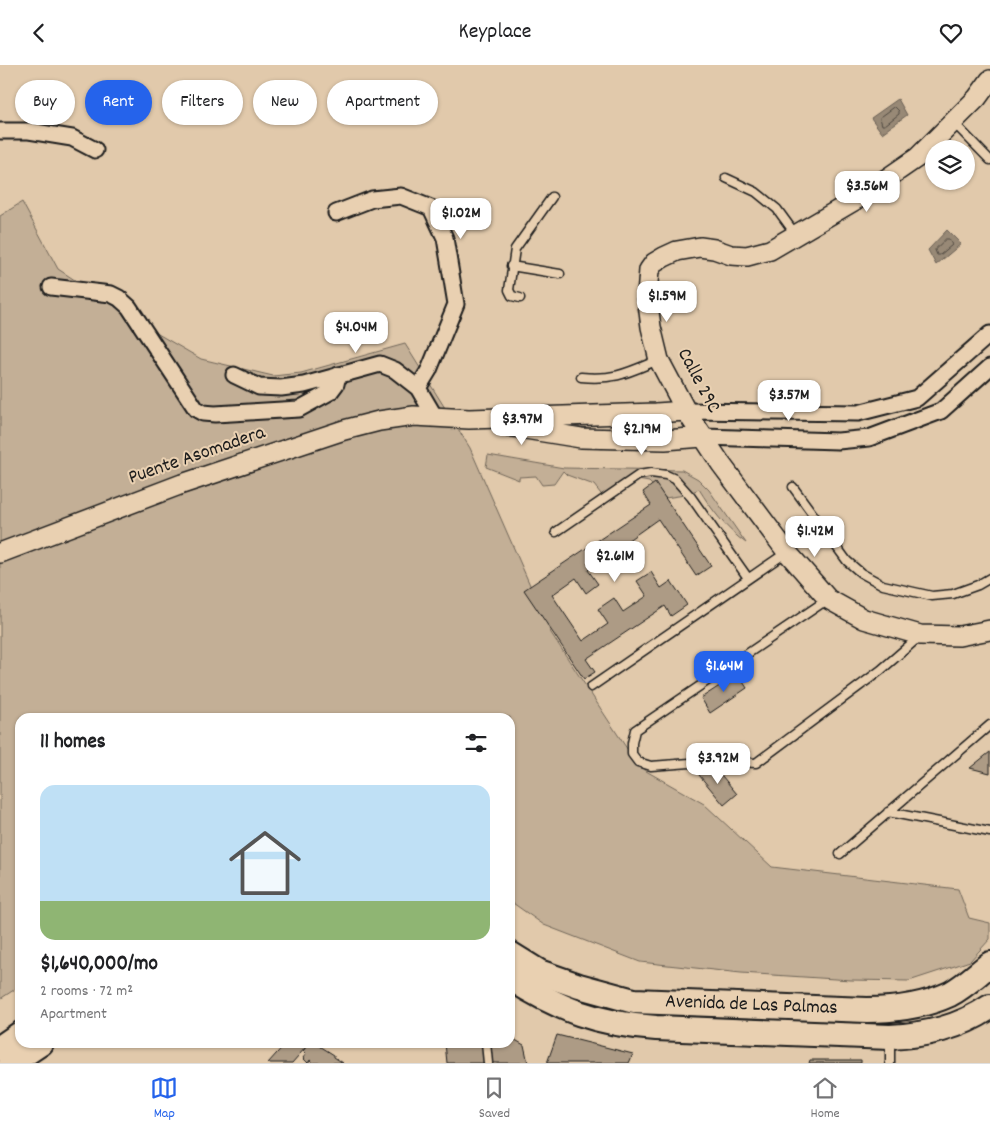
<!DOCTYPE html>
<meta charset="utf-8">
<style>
body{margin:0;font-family:Dekko,sans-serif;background:#f6f6f6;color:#202124;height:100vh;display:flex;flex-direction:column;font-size:19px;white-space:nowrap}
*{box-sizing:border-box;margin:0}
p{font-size:16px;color:#757577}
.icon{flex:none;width:28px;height:28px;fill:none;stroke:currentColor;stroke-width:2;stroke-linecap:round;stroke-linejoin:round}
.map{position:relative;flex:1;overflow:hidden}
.details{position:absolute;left:15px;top:648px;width:500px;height:335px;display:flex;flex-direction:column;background:#fff;border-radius:15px;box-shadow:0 1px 4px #0004}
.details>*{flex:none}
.top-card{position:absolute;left:15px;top:15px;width:500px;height:45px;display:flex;gap:10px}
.buttons{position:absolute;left:925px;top:75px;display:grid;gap:10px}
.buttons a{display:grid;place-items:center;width:50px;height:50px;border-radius:50%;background:#fff;box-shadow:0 1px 4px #0004;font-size:25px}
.price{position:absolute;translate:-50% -42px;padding:0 11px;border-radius:10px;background:#fff;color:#222;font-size:16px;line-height:32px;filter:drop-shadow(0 1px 2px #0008)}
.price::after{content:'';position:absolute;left:50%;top:30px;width:15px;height:11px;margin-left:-8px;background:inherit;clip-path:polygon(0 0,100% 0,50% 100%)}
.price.selected{background:#2563eb;color:#fff}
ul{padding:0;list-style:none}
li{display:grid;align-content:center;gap:10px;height:265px;padding:0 25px}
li+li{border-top:1px solid #e0e0e0}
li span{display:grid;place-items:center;height:155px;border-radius:15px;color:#555}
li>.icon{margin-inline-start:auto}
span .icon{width:90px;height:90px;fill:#fffc;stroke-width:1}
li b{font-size:21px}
h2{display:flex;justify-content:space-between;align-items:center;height:60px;padding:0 25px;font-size:21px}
.pill{padding:0 18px;border-radius:22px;background:#fff;box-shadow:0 1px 4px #0004;font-size:18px;line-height:45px}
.pill.selected{background:#2563eb;color:#fff}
header{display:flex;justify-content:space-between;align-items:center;height:65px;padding:0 25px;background:#fff;font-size:22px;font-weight:600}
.menu{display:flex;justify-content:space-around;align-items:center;height:70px;border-top:1px solid #e0e0e0;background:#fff;font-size:14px;color:#757577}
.menu a{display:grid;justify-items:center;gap:2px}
.menu .selected{color:#2563eb}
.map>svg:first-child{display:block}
</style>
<header><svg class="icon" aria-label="back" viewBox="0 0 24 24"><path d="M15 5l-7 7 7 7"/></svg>Keyplace<svg class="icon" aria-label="heart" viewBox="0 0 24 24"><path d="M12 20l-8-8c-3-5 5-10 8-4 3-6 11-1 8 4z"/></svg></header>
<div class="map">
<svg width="990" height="998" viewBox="0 0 990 998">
<rect width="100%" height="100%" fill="#e1c9ab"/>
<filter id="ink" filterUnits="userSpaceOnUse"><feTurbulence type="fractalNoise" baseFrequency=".02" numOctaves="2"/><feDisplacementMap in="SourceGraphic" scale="10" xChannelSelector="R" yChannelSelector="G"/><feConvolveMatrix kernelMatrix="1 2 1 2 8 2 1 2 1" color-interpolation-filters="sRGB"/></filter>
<g filter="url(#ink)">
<!-- green -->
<path fill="#c3af96" stroke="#706659" d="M 22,137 L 58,204 L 151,265 L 201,294 L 273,311 L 301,308 L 405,279 L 470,383 L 551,568 L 639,702 L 704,739 L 772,802 L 958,824 L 969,853 L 990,858 L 990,874 L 970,896 L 909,916 L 851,915 L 741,908 L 640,897 L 544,860 L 510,836 L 510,652 L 20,652 L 20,921 L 0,934 L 0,151 Z
M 488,390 L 564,403 L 682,405 L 698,414 L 709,425 L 746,478 C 727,465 711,444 699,424 L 685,430 L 665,433 L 649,417 L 632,414 L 604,433 L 594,420 L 567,410 L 563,406 L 554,419 L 542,420 L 536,411 L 519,412 L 519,415 L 486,402 Z"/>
<!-- water -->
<path fill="#988976" stroke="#665d52" d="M 898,34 L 907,50 L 882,68 L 871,53 Z
M 947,165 L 961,179 L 936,200 L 928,185 Z"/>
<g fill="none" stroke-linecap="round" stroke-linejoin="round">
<!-- shore -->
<path stroke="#4e4840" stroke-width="1" d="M 895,42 L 899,46 L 899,49 L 885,60 L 882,60 L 880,53 Z
M 946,174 L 949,174 L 952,180 L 940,190 L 937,190 L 935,185 Z"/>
</g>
<!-- building -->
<path fill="#ad9b85" stroke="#1c1c1c" d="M 655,418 L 711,501 L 696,511 L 658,454 L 627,476 L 637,491 L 626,498 L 617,485 L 588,505 L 598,519 L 586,528 L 576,513 L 552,530 L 583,576 L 608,559 L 598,544 L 614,533 L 623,547 L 647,531 L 637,516 L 651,507 L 661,523 L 671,516 L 687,540 L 671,551 L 665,541 L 586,594 L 595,607 L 584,614 L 524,525 L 651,440 L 643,427 Z
M 738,609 L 747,623 L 710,648 L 701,633 Z
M 990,687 L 990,708 L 970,703 Z
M 712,699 L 737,729 L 724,740 L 699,710 Z
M 557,970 L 633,989 L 629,998 L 547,998 Z
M 510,972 L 524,980 L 528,998 L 447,998 L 445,978 L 510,978 Z
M 286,978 L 300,978 L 306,982 L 292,998 L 268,998 Z
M 309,978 L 312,981 L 315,978 L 334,990 L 334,992 L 343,998 L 314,998 L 310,995 L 308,998 L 303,993 L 306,989 L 303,986 Z
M 810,995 L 861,995 L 861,998 L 809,998 Z"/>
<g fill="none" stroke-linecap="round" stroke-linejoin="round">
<defs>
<path id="service" d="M 953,57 L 990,95
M 726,113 L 756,127 L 777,144 L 796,170
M 511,201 L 560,209
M 520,233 L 512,231 L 509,225 L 515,184 L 552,132
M 581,312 C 615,315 627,308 658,295
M 793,422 L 847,496 L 861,508 L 883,520 L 932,531 L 953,529 L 978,520 L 990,513
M 556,467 L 639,410 L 651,408 L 666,410 L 675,414 L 691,432 L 748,513
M 828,534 L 635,665 L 632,678 L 632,689 L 638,697 L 651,701 L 716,696 L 756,698 L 881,605 L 919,572
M 591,622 L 787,487
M 888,747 L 990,767
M 840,789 L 990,660
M 486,978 L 488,998
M 890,998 L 890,974"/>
<path id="minor" d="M 0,66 L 29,66 L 72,73 L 95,85
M 336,148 L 372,134 L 401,131 L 431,143 L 445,173 L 456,239 L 429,305 L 418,323
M 51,222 L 111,229 L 119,233 L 129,242 L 196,344 L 203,348 L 215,349 L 299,344 L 330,327 L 336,319 L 338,310
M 234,310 L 259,322 L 281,323 L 304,320 L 380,299 L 395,305 L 418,323 L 435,352
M 686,346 L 858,348 L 917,333 L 990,269
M 703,372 L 838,376 L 869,373 L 941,346 L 990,302"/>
<path id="tertiary" d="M 990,15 L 977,33 L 918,92 L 857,134 L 770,185 L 747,191 L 731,190 L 714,184 L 700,182 L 677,186 L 664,192 L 654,198 L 649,205 L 647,231 L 651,262 L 659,295 L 686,346 L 721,399 L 787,487 L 828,534 L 864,554 L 920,570 L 959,571 L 990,565
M 507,361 L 581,373 L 665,375 L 703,372
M 0,488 L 182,419 L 344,365 L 379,356 L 414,351 L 469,354 L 656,348 L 686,346"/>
<g id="primary">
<path id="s1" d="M 510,889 L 539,907 L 579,921 L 634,936 L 867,945 C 896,945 924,941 950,929 C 965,921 977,909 990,899"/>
<path d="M 510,913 C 560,945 598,959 656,963 L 890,972 C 926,970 959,963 990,942"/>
<path d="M 0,983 L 20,969"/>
<path d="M 11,998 L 41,978"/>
</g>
</defs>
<!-- service casing -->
<use href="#service" stroke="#1c1c1c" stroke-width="11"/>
<!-- minor casing -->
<use href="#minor" stroke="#1c1c1c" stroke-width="19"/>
<!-- tertiary casing -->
<use href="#tertiary" stroke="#1c1c1c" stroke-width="22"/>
<!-- primary casing -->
<use href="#primary" stroke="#1c1c1c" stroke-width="28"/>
<!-- service -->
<use href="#service" stroke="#e9d0b1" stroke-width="8"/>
<!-- minor -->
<use href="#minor" stroke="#e9d0b1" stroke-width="15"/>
<!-- tertiary -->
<use href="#tertiary" stroke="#e9d0b1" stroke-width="19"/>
<!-- primary -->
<use href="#primary" stroke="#e9d0b1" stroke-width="24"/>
</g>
</g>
<g text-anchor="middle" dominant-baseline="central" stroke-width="4" stroke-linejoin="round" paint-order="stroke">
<!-- street labels -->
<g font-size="20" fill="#1c1c1c" stroke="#e9d0b1">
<text transform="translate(698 316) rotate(62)">Calle 29C</text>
<text transform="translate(197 391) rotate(-19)">Puente Asomadera</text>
<text stroke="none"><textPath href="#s1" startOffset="251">Avenida de Las Palmas</textPath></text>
</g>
</g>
</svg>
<div class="buttons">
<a><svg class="icon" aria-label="layers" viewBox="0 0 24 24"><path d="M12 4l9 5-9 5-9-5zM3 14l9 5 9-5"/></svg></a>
</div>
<b class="price" style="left:867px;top:148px">$3.56M</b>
<b class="price" style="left:461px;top:175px">$1.02M</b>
<b class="price" style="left:667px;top:258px">$1.59M</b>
<b class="price" style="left:356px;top:289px">$4.04M</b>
<b class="price" style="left:789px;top:357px">$3.57M</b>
<b class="price" style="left:522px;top:381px">$3.97M</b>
<b class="price" style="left:642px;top:391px">$2.19M</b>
<b class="price" style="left:815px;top:493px">$1.42M</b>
<b class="price" style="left:615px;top:518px">$2.61M</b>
<b class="price selected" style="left:724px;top:628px">$1.64M</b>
<b class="price" style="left:718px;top:720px">$3.92M</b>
<div class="top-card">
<a class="pill">Buy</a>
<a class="pill selected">Rent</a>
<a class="pill">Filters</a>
<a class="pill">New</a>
<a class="pill">Apartment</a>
</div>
<section class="details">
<h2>11 homes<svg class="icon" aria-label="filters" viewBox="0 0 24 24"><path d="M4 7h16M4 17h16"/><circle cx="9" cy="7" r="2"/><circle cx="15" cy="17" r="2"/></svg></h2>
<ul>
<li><span style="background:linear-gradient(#bfe0f5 75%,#8fb573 0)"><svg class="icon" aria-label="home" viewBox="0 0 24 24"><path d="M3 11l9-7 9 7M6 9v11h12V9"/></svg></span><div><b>$1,640,000/mo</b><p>2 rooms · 72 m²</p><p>Apartment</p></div></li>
</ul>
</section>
</div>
<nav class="menu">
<a class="selected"><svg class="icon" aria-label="map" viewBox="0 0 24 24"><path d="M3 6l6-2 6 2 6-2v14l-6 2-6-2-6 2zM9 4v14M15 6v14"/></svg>Map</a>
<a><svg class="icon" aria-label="saved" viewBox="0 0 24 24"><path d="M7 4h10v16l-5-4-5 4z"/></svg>Saved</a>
<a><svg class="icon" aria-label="home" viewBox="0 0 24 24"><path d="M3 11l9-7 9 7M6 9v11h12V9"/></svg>Home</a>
</nav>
